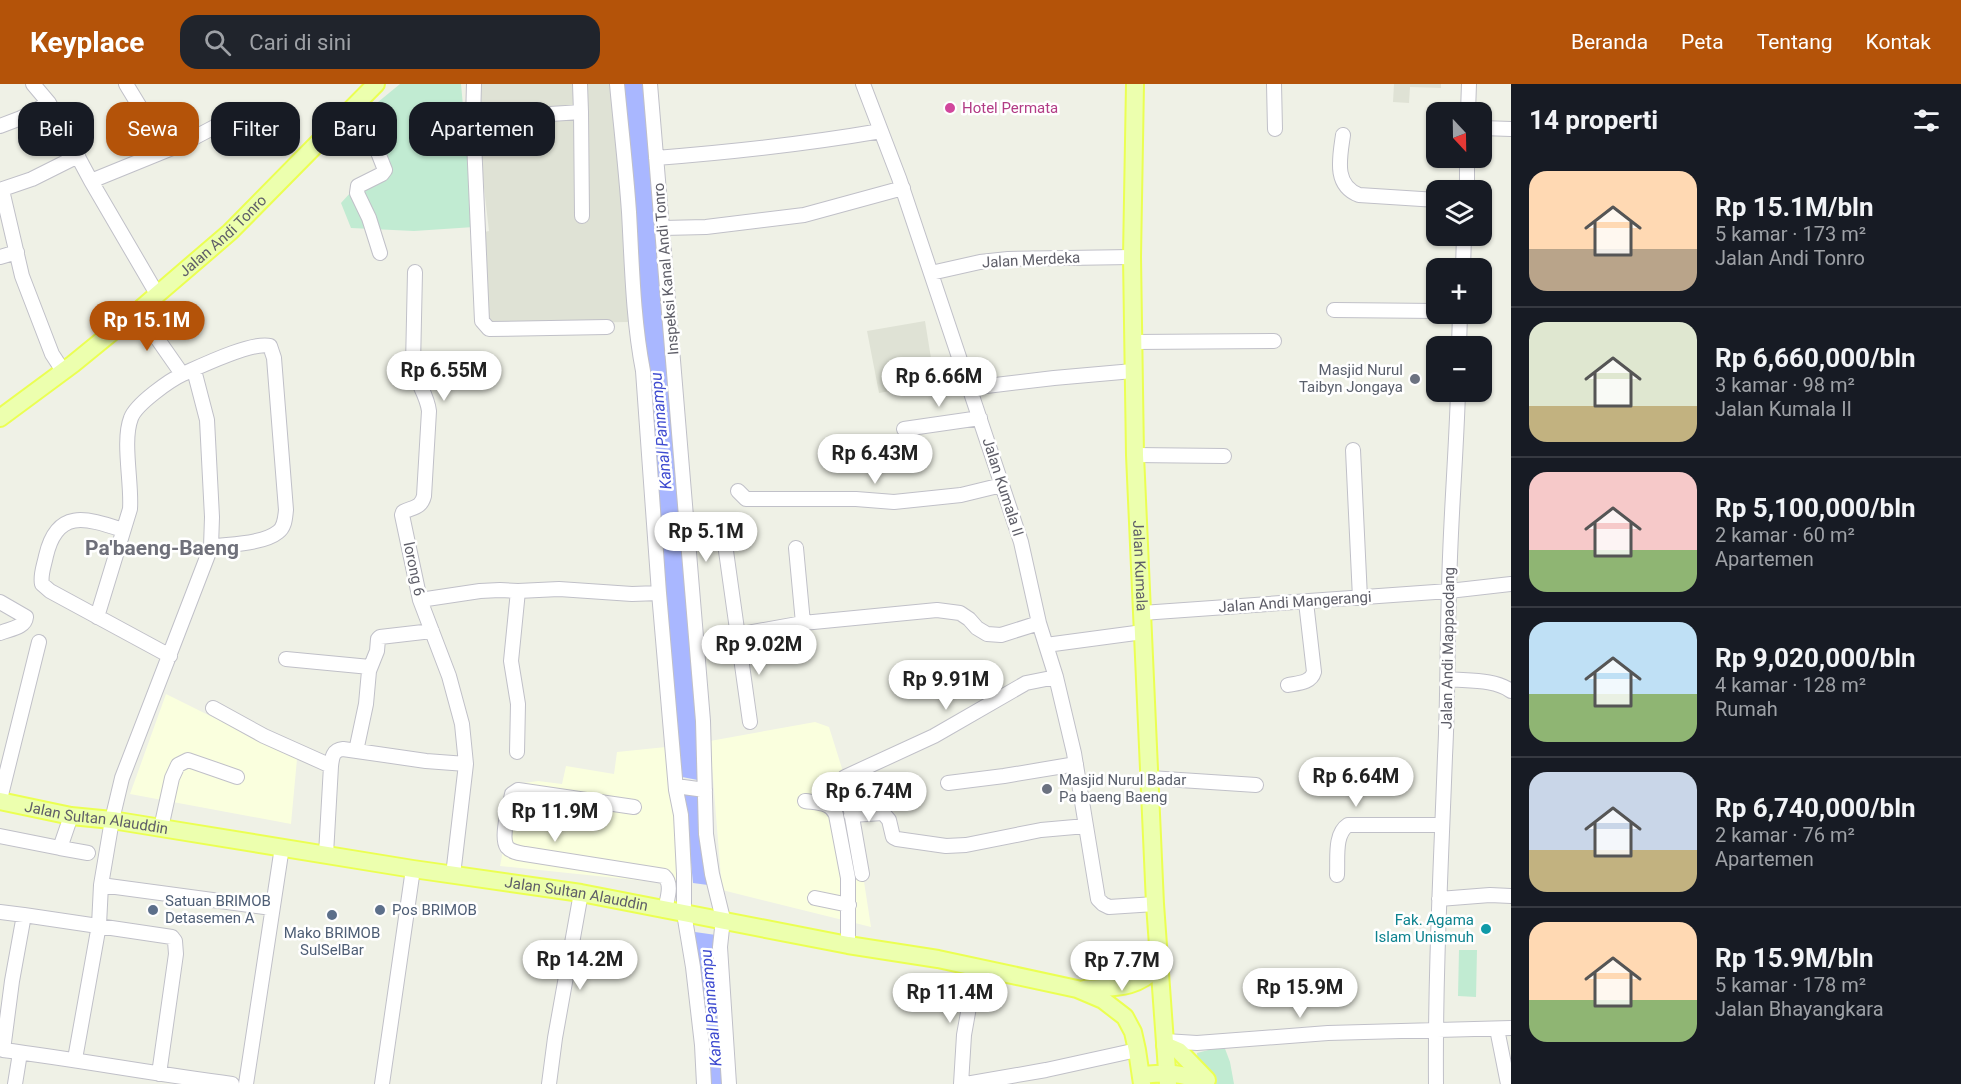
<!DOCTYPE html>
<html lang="id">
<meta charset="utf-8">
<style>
body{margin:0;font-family:Roboto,sans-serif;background:#20242c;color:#f1f3f6;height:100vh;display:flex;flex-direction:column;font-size:22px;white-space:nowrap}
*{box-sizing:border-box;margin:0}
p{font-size:20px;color:#9ea1a6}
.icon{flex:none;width:33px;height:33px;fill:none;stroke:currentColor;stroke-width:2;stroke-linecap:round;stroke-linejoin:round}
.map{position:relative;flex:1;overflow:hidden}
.drawer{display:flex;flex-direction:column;background:#171b24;width:450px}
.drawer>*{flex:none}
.guide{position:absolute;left:18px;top:18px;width:570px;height:54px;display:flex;gap:12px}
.needle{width:39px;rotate:158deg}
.controls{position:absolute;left:1426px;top:18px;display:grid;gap:12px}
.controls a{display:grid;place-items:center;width:66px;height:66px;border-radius:12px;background:#171b24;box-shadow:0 2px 4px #0004;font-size:30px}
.price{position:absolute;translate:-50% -51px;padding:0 14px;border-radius:21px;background:#fff;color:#222;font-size:20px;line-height:39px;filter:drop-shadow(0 2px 3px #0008)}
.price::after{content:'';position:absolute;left:50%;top:36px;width:18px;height:14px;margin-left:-9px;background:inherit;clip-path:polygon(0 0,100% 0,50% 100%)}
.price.active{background:#b45309;color:#fff}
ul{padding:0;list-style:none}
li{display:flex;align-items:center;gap:18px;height:150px;padding:0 18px}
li+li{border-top:2px solid #363941}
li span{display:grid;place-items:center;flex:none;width:168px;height:120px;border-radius:18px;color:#555}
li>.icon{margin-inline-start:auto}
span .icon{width:72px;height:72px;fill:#fffc;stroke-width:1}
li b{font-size:26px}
h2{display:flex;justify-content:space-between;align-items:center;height:72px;padding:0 18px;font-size:26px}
.chip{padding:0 21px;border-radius:18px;background:#171b24;box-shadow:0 2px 4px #0004;font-size:21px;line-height:54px}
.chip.active{background:#b45309;color:#fff}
header{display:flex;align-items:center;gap:36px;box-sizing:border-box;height:84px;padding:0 30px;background:#b45309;color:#fff}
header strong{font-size:28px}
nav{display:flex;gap:33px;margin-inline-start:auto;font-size:21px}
.search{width:420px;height:54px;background:#20242c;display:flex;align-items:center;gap:15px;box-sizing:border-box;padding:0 21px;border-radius:18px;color:#9ea1a6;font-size:22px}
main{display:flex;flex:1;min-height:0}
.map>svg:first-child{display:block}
</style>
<header>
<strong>Keyplace</strong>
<div class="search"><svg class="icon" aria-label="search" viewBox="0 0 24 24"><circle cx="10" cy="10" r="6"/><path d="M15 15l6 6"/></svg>Cari di sini</div>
<nav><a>Beranda</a><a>Peta</a><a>Tentang</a><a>Kontak</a></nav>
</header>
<main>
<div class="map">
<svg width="1511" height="1000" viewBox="0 0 1511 1000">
<rect width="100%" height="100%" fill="#eff1e6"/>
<!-- commercial -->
<path fill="#faffde" d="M 166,610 L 297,675 L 291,740 L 130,710 Z
M 815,638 L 829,643 L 851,713 L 871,843 L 722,806 L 710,657 Z
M 666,663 L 683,801 L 500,782 L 516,700 L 538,697 L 562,700 L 566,682 L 614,690 L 617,668 Z"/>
<!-- education -->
<path fill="#dfe2d5" d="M 472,0 L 619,0 L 629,238 L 487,240 L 471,151 L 489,147 Z
M 1394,0 L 1441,0 L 1441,4 L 1410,3 L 1409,19 L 1393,18 Z
M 925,237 L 935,299 L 879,309 L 867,247 Z"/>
<!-- green -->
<path fill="#c1ebd2" d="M 400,0 L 461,0 L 474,143 L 414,147 L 351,144 L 341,119 L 351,108 L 384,89 L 361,32 Z
M 1459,866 L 1477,866 L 1476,913 L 1458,912 Z
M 1224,962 L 1230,978 L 1234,1000 L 1216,1000 L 1198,982 L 1197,969 Z"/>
<!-- water -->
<path fill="#a9b7ff" d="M 621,0 L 647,0 L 683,440 L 659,441 Z
M 665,444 L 683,444 L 703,697 L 682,693 L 679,676 L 662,478 L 662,461 L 660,445 Z
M 684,707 L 702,709 L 708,801 L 693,799 Z
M 695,848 L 716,851 L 726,1000 L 708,1000 Z"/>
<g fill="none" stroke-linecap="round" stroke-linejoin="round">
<defs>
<path id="minor" d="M 33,0 L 49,19 L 91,97 L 157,210
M 126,0 L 166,66
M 474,0 L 473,35 L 482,237 L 489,245 L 607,243
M 580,0 L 581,28 L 582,132
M 617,0 C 621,43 626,85 629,128 C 632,181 633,235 643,287 L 659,509 L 676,706 L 681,731 L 684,790 L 684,829 L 693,883 L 702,961 L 704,1000
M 650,0 L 703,637 L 706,750 L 712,790 L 723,835 L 720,863 L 729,1000
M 863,0 L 899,94 L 1021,458 L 1039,539 L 1056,593 L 1074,669 L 1098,815 L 1103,820 L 1109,823 L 1155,820
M 1274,0 L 1275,45
M 358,18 L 385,86 L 382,90 L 358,102 L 357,109 L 369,134 L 380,169
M 1468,28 L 1469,0
M 473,35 L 581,28
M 0,42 L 21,34 L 49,19
M 1482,44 L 1511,45
M 1343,51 C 1340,73 1333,101 1359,111 L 1437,116
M 656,74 C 732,68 806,60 881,47
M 91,97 L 182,60 L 224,38
M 0,106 L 32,95 L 78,72
M 2,106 L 22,192 L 52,270 L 63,287
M 1467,106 L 1467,74
M 663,144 L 706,143 L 804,131 L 903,104
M 0,173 L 17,168
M 1463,184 L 1464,152
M 415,188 L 413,281 C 416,298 427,310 429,327 L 424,412 C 421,424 413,423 403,428 L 402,431 L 420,516 L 449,592 L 462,640 L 466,680 L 453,791
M 931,189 L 980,178 L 1008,175 L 1132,173
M 1334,226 L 1437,227
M 138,227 L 182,290
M 1134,258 L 1274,257
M 1459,262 L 1460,230
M 970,304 L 1054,294 L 1133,287
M 904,345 L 980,334
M 1353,366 L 1360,514
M 1135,371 L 1224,372
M 738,407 L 746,415 L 856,415 L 894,418 L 961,411 L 1002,401
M 123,446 C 86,434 57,424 46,472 C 44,482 40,491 42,500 L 50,507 L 170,572
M 796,464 L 803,539
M 726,467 L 750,638
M 420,516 L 480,507 L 500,506 L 518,507 L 559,505 L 632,510 L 659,509
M 0,518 L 26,533 C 25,544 9,545 0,549
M 1142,529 L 1449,507 L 1511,500
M 97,533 L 130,425 C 132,399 122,357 131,334 C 136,320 170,296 183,290 C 201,282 253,257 270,262 L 274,274 L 286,426 C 285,434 285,443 278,448 C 263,460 229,460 211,463
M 736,551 L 803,539 L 937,526 L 960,529 L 969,535 L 977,544 L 987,550 L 1001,551 L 1039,539
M 1046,561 L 1143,548
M 286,575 L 370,583
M 1448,595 C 1468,597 1495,595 1511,607
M 1288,601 C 1298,599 1311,599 1314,588 L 1306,518
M 213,624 L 264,652 L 331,682
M 356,667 L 366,620 L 369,587 L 377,567 L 378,555 L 380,553 L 432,547
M 517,668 L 518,620 L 511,577 L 518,507
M 1150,694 L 1256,701
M 948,699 L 1004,692 L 1076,680
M 676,702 L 705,706
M 0,715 L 39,558
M 805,717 C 818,719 831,718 836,731 L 848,794 L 848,861
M 634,723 L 518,706 L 512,710 C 510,721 500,753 507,763 C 511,768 519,769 525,770 L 664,792 C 673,800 667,815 665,826
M 851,731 L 883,729 L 889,736 L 893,753 L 897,755 L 946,762 L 966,761 L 1041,746 L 1086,742
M 161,744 L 172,694 L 178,681 L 188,676 L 237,693
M 0,752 L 60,764 L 71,732
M 60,764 L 88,769
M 326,770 L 331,682 C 332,673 333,666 343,665 L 426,677 L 466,680
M 862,790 L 845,693 L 934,652 L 1026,599 L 1056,593
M 1337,791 C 1338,775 1334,750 1348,741 L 1442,741
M 101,801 L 272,824
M 815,814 L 849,821
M 1439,815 L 1490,811 L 1511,812
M 0,828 L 24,831 L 12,897 L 3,966 C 80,976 155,990 232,1000
M 24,831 L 172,853 L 175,857 L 176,870 L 159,990
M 1497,945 L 1508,1000
M 1165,957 L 1197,959 L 1328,949 L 1511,944
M 75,975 L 99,841 L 101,801 L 112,736 L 122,694 L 211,463 L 212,433 L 207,336 L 194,286
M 15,1000 L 20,969
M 246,1000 L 282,763
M 382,1000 L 413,785
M 549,1000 L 555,954 L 581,809
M 961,1000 L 964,951 L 976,884
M 966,1000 L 1046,986 L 1137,966
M 1436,1000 C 1435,891 1441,781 1445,672 C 1448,617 1447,563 1449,508 C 1450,441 1456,374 1458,308"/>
<g id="major">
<path id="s1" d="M 1135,0 L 1132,173 L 1135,371 L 1155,820 L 1168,1000"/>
<path id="s2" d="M 0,334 L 73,280 L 138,227 L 230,148 L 376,0"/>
<path id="s3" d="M 0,717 L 71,732 L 112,736 L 413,785 L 581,809 L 848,861 L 938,875 L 1077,905 L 1103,916 L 1125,933 L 1133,948 L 1137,966 L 1142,1000"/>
<path d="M 1084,905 C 1116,903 1135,906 1159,882"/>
<path d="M 1165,961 L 1179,967 L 1207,996"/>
<path d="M 1141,991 C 1164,989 1183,987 1203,1000"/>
</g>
</defs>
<!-- minor casing -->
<use href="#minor" stroke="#c0c0c8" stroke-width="16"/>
<!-- major casing -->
<use href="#major" stroke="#ebff52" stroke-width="20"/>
<!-- minor -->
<use href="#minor" stroke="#fff" stroke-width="14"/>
<!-- major -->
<use href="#major" stroke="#ecffae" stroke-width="16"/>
</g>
<!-- markers -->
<circle fill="#d1479c" stroke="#fff" stroke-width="2" cx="950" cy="24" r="6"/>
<g fill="#6b7280" stroke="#fff" stroke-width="2">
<circle cx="1415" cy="295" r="6"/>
<circle cx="1047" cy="705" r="6"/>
</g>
<g fill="#5c6f8a" stroke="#fff" stroke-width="2">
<circle cx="153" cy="826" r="6"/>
<circle cx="380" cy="826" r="6"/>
<circle cx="332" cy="831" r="6"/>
</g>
<circle fill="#0f9aa8" stroke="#fff" stroke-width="2" cx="1486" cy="845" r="6"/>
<g text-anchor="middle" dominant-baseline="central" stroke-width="5" stroke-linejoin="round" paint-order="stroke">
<!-- hotel labels -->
<g font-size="15" fill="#b23c85" stroke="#fff" text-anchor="start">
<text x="962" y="24">Hotel Permata</text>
</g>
<!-- street labels -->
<g font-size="15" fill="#5e5e68" stroke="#fff">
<text stroke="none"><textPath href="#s2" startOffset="288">Jalan Andi Tonro</textPath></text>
<text transform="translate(1031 176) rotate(-3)">Jalan Merdeka</text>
<text transform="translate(666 185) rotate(-95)">Inspeksi Kanal Andi Tonro</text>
<text transform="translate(1003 403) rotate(72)">Jalan Kumala II</text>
<text stroke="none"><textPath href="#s1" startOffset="482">Jalan Kumala</textPath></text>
<text transform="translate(414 485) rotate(78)">lorong 6</text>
<text transform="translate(1295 518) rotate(-4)">Jalan Andi Mangerangi</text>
<text transform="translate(1448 564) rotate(-89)">Jalan Andi Mappaodang</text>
<text stroke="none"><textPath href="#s3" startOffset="98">Jalan Sultan Alauddin</textPath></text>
<text stroke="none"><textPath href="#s3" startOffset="584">Jalan Sultan Alauddin</textPath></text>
</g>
<!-- worship labels -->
<g font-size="15" fill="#5b616d" stroke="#fff" text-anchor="end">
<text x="1403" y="286">Masjid Nurul<tspan x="1403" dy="17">Taibyn Jongaya</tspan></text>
<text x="1059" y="696" text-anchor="start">Masjid Nurul Badar<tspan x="1059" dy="17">Pa baeng Baeng</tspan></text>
</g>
<!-- service labels -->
<g font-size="15" fill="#4e5e75" stroke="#fff" text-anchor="start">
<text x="165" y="817">Satuan BRIMOB<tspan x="165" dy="17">Detasemen A</tspan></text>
<text x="392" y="826">Pos BRIMOB</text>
<text x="332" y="849" text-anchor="middle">Mako BRIMOB<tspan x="332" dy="17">SulSelBar</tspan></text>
</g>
<!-- culture labels -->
<g font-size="15" fill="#0d838f" stroke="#fff" text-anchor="end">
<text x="1474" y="836">Fak. Agama<tspan x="1474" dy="17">Islam Unismuh</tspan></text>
</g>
<!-- water labels -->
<g font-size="16" font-style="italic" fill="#3e4bd0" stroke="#fff">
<text transform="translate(661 347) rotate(-95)">Kanal Pannampu</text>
<text transform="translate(711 924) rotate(-95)">Kanal Pannampu</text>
</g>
<!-- district labels -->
<g font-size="21" font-weight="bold" fill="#6f707a" stroke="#fff">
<text x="162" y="464">Pa'baeng-Baeng</text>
</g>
</g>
</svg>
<div class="controls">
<a><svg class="needle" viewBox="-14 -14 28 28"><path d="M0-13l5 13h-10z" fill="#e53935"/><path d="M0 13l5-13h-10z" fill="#9ea1a6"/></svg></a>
<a><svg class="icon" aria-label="layers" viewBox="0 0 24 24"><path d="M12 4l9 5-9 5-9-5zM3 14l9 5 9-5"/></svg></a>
<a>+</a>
<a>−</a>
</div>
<b class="price active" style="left:147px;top:268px">Rp 15.1M</b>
<b class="price" style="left:444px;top:318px">Rp 6.55M</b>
<b class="price" style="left:939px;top:324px">Rp 6.66M</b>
<b class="price" style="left:875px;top:401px">Rp 6.43M</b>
<b class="price" style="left:706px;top:479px">Rp 5.1M</b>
<b class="price" style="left:759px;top:592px">Rp 9.02M</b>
<b class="price" style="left:946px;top:627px">Rp 9.91M</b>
<b class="price" style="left:1356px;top:724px">Rp 6.64M</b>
<b class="price" style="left:869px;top:739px">Rp 6.74M</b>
<b class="price" style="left:555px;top:759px">Rp 11.9M</b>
<b class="price" style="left:580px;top:907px">Rp 14.2M</b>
<b class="price" style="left:1122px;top:908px">Rp 7.7M</b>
<b class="price" style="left:1300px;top:935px">Rp 15.9M</b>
<b class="price" style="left:950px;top:940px">Rp 11.4M</b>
<div class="guide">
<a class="chip">Beli</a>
<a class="chip active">Sewa</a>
<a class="chip">Filter</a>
<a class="chip">Baru</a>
<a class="chip">Apartemen</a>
</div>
</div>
<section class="drawer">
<h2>14 properti<svg class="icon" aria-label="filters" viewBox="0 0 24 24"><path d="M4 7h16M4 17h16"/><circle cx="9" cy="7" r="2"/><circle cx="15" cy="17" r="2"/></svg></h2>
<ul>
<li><span style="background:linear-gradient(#ffd9b3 65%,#b9a48a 0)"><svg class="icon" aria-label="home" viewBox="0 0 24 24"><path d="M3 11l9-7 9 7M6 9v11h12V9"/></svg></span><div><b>Rp 15.1M/bln</b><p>5 kamar · 173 m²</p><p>Jalan Andi Tonro</p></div></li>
<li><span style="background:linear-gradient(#dfe7d0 70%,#c2b280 0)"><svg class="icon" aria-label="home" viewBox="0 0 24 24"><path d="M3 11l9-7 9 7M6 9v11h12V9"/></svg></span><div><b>Rp 6,660,000/bln</b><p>3 kamar · 98 m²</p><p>Jalan Kumala II</p></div></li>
<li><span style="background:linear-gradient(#f6c9c9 65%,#8fb573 0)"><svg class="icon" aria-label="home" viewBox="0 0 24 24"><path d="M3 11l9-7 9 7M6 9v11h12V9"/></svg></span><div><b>Rp 5,100,000/bln</b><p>2 kamar · 60 m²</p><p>Apartemen</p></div></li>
<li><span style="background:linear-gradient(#bfe0f5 60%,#8fb573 0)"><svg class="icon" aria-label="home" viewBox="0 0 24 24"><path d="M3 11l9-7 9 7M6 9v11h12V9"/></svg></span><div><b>Rp 9,020,000/bln</b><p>4 kamar · 128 m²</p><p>Rumah</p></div></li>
<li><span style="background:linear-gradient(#c9d6e8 65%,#c2b280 0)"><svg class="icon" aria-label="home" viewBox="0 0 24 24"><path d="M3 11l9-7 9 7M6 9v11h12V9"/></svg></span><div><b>Rp 6,740,000/bln</b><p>2 kamar · 76 m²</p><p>Apartemen</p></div></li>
<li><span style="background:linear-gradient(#ffd9b3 65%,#8fb573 0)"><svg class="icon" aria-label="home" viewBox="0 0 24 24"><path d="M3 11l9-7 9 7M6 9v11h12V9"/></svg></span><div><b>Rp 15.9M/bln</b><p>5 kamar · 178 m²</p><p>Jalan Bhayangkara</p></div></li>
</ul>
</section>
</main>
